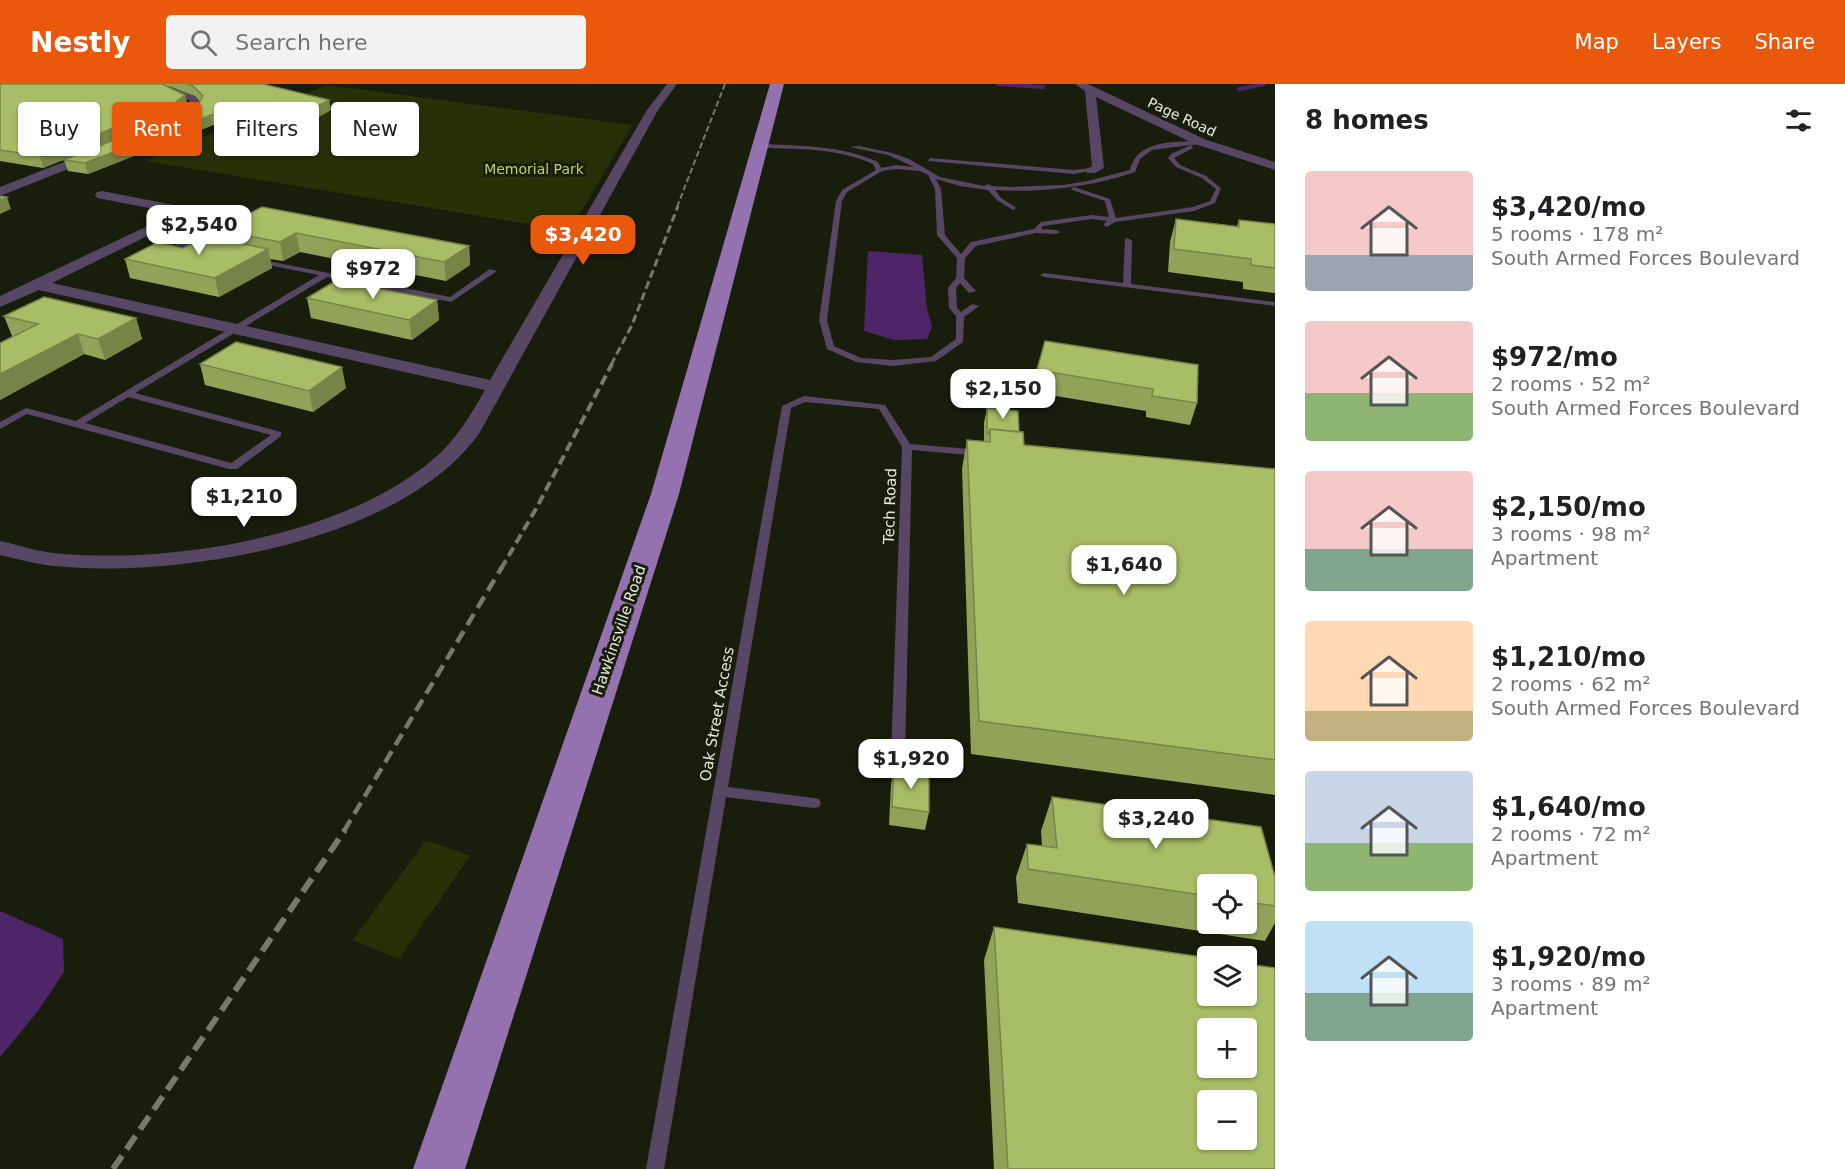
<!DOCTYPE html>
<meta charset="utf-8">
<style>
body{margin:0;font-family:"DejaVu Sans",sans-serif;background:#f2f2f2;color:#202124;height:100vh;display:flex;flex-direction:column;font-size:22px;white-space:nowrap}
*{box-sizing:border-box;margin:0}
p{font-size:20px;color:#757577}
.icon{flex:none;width:33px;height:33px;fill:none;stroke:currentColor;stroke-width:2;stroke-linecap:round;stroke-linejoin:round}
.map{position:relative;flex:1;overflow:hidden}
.panel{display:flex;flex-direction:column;background:#fff;width:570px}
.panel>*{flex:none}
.banner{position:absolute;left:18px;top:18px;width:570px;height:54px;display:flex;gap:12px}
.buttons{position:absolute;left:1197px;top:790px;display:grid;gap:12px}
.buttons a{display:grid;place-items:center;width:60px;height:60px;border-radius:6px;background:#fff;box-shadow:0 2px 4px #0004;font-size:30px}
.price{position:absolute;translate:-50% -51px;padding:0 14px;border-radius:12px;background:#fff;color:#222;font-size:20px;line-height:39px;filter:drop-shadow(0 2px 3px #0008)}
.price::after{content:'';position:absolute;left:50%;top:36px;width:18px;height:14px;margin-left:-9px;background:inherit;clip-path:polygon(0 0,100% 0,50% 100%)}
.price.selected{background:#ea580c;color:#fff}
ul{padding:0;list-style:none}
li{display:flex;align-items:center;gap:18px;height:150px;padding:0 30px}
li span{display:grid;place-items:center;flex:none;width:168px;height:120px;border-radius:6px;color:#555}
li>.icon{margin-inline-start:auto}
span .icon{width:72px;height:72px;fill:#fffc;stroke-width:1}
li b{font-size:26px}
h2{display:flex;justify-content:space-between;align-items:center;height:72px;padding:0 30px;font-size:26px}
.chip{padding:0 21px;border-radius:6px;background:#fff;box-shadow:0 2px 4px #0004;font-size:21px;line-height:54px}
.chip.selected{background:#ea580c;color:#fff}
header{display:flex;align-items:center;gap:36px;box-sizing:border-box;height:84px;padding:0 30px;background:#ea580c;color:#fff}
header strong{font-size:28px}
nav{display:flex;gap:33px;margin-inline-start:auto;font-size:21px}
.search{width:420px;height:54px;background:#f2f2f2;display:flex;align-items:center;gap:15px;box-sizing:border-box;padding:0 21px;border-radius:6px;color:#757577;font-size:22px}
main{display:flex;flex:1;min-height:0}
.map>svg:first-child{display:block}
</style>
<header>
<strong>Nestly</strong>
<div class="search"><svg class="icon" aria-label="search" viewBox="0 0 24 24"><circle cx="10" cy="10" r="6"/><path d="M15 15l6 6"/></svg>Search here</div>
<nav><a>Map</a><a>Layers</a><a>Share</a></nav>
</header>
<main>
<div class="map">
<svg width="1275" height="1085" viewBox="0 0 1275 1085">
<rect width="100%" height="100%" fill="#191e0c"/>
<!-- green -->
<path fill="#273006" d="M 327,1 L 632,41 L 570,147 L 146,77 Z
M 426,756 L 470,772 L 399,875 L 353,856 Z"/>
<!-- water -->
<path fill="#4e2569" d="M 868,167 L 922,171 L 927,225 L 932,243 L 927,255 L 894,256 L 864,247 Z
M 0,827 L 63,855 L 64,888 L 38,927 L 0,973 Z"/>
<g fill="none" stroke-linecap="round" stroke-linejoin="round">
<!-- stream -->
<path stroke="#4e2569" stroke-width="4" d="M 998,0 L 1043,3
M 1239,5 L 1264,0"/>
<!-- lane -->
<path fill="#574765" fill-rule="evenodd" d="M 1201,57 L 1203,60 L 1191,61 L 1193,64 L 1174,74 L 1180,81 L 1206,92 L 1221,104 L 1215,119 L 1194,127 L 1115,138 L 1107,143 L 1103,141 L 1107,137 L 1092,135 L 1043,142 L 1041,145 L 1056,146 L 1060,148 L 1056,150 L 1036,149 L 976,162 L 965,174 L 964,194 L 976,207 L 969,209 L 960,199 L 956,204 L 957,224 L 961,228 L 972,220 L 979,222 L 964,233 L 963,258 L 936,277 L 893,282 L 856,278 L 827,265 L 819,236 L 836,117 L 842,106 L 876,86 L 873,80 C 837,64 800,65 761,64 L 758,62 L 761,60 C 801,62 840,61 878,78 L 881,84 L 896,81 L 914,83 L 888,71 L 850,63 L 859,62 L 892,69 L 909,75 L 940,93 L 984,102 L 988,100 L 992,102 L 1010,103 L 1063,101 L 1088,97 L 1130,86 C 1137,55 1176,58 1201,57 ZM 1191,61 L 1171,70 L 1168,74 L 1176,83 L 1202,94 L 1216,105 L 1210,117 L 1193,123 L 1116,134 L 1110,115 L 1074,103 L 1071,105 L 1072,106 L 1105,117 L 1109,133 L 1092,131 L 1041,138 L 1034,145 L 971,158 L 961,170 L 945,151 L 941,105 L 936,95 L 960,102 L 988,106 L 997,116 L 1013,126 L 1016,124 L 1015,123 L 1001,114 L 995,106 C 1043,109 1090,103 1135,88 L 1140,75 L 1152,66 ZM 896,85 L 920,87 L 928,91 L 935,105 L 937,151 L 957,174 L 956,194 L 948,204 L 949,224 L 956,232 L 956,255 L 931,273 L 893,276 L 861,274 L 834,262 L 827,236 L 842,117 L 847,108 L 882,87 Z
M 930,74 L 1074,86 L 1091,84 L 1094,86 L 1074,90 L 928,77 Z
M 1125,154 L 1132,156 L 1131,200 L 1275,218 L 1275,222 L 1044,193 L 1040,191 L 1044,189 L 1123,199 Z
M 176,158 L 205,165 L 201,167 L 179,162 L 176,162 Z
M 253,174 L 450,213 L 490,185 L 497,187 L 451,218 L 327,193 L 135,309 L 281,348 L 281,352 L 237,385 L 229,385 L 27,330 L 0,345 L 0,338 L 26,324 L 76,337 L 319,191 L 253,178 ZM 128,313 L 271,351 L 231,379 L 85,339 Z
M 804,312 L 885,321 L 910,360 L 981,366 L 986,369 L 981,372 L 912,366 L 905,672 L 903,675 L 893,675 L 891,672 L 902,363 L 879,325 L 805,318 L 791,324 L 728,703 L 814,714 L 819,715 L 821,719 L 819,723 L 814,724 L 726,713 L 664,1085 L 646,1085 L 782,322 Z"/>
<!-- street -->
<path fill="#574765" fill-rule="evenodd" d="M 105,0 C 128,0 186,0 201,17 L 202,25 L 178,41 L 170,41 L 170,37 L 190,24 L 189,16 L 162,8 L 110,3 Z
M 667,0 L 677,0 L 658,26 L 480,348 C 404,458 178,495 54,482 C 35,480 18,475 0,471 L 0,457 C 18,461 35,467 53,469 C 170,481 348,452 437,372 C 458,353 471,330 485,306 L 39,206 L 0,223 L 0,212 L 175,129 L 97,114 L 95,111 L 97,108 L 102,107 L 189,124 L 196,128 L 52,199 L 490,296 L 647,26 Z
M 1075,0 L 1088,0 L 1204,55 L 1275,78 L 1275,86 L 1195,60 L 1096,13 L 1104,84 L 1095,89 L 1087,89 L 1085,86 L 1092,82 L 1085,7 Z
M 97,65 L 101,66 L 101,72 L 0,112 L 0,103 Z"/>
<!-- primary -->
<path fill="#9471af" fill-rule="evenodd" d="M 770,0 L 784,0 L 679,410 L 465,1085 L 413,1085 L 651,410 Z"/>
<!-- rail-far4 -->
<path stroke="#767a6b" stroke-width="2" stroke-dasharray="6 3" stroke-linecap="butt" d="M 677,123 L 725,0"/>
<!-- rail-far3 -->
<path stroke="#767a6b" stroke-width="3" stroke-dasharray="8 4" stroke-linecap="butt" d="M 611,281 L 632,241 L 678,122"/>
<!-- rail-far2 -->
<path stroke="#767a6b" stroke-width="4" stroke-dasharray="10 5" stroke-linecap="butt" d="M 501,485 L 537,423 L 612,280"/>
<!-- rail-far1 -->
<path stroke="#767a6b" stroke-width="4.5" stroke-dasharray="13 7" stroke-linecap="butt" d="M 344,747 L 502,483"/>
<!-- rail -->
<path stroke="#767a6b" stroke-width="6" stroke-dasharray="16 8" stroke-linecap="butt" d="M 113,1085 L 345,746"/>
</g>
<!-- wall -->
<path fill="#90a358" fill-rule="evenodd" d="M 0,0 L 263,0 L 331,26 L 288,50 L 213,41 L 88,90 L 68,87 L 64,76 L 179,30 L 199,19 L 200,17 L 195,12 L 168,2 L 188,21 L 172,33 L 43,84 L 0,77 Z
M 262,123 L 469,162 L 470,181 L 446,197 L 300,168 L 283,177 L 270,175 L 272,184 L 219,213 L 130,194 L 125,175 L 183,164 L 219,155 L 217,146 Z
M 1176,135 L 1237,142 L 1239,136 L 1275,140 L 1275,209 L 1243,205 L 1243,198 L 1168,188 L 1170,158 Z
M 307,214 L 437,216 L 439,236 L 412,256 L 311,234 Z
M 4,232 L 136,234 L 142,255 L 105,276 L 84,270 L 0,316 L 0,259 L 13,252 L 12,252 Z
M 1045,257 L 1197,319 L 1190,341 L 1146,333 L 1146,327 L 1032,308 Z
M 200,280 L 346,304 L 313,328 L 205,301 Z
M 987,324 L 1019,348 L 1024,361 L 1275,385 L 1275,711 L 971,670 L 962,385 L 967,356 L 984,357 L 984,339 Z
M 894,683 L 929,728 L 925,746 L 889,741 L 891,701 Z
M 1052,713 L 1275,793 L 1275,839 L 1265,857 L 1018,819 L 1016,793 L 1027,760 L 1042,762 L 1041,747 ZM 1208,801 L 1246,801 L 1246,840 L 1208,840 Z
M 994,843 L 1275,1085 L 994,1085 L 984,876 Z"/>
<!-- shaded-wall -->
<path fill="#768547" d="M 185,11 L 188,21 L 172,33 L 43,84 L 40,72 Z
M 329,16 L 331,26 L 288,50 L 286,39 Z
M 211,31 L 213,41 L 88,90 L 85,79 Z
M 7,113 L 11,125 L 0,130 L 0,116 Z
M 296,149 L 300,168 L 283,177 L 280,158 Z
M 469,162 L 470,181 L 446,197 L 444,178 Z
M 268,165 L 272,184 L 219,213 L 215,194 Z
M 437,216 L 439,236 L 412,256 L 409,236 Z
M 136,234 L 142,255 L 105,276 L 98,255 Z
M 78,250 L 84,270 L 0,316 L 0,290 Z
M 342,283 L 346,304 L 313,328 L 309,307 Z"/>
<!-- building -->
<path fill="#a8be66" stroke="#768547" stroke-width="1.5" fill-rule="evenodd" d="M 0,0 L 162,0 L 185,11 L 169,23 L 40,72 L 0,66 Z
M 187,0 L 263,0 L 329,16 L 286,39 L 211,31 L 85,79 L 64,76 L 179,30 L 199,19 L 203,12 L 193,2 Z
M 0,112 L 7,113 L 0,116 Z
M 262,123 L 469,162 L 444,178 L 296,149 L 280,158 L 217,146 Z
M 1176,135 L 1239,143 L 1239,136 L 1275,140 L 1275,184 L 1251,181 L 1251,175 L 1174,165 Z
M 205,152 L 268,165 L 215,194 L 125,175 L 158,158 L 183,164 Z
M 337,196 L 437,216 L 409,236 L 307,214 Z
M 44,213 L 136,234 L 98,255 L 78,250 L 0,290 L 0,259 L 38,240 L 4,232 Z
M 1045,257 L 1198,281 L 1197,319 L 1152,312 L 1153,305 L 1037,286 Z
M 236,258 L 342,283 L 309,307 L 200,280 Z
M 987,324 L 1018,327 L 1019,348 L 990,345 L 989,349 L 987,349 Z
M 990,345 L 1023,348 L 1024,361 L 1275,385 L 1275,676 L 979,637 L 967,356 L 990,358 Z
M 894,683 L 929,688 L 929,728 L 892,723 Z
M 1052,713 L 1261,743 L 1275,793 L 1275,822 L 1246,818 L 1246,801 L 1208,801 L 1208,812 L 1028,785 L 1027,760 L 1057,764 Z
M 994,843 L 1208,874 L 1208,912 L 1246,912 L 1246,880 L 1275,884 L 1275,1085 L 1008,1085 ZM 1208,945 L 1246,945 L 1246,984 L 1208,984 ZM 1208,1017 L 1246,1017 L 1246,1056 L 1208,1056 Z"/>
<g text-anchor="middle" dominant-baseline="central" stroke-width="6" stroke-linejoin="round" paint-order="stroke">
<!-- far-street labels -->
<g font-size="14" fill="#e6eade" stroke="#191e0c">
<text transform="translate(1182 33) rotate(25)">Page Road</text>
</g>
<!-- far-park labels -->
<g font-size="14" fill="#bad661" stroke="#191e0c">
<text x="534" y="85">Memorial Park</text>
</g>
<!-- street labels -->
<g font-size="15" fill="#e6eade" stroke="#191e0c">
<text transform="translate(890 422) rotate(-88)">Tech Road</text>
<text transform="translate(619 546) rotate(-71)">Hawkinsville Road</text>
<text transform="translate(717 630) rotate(-80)">Oak Street Access</text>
</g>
</g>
</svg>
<div class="buttons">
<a><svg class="icon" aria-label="locate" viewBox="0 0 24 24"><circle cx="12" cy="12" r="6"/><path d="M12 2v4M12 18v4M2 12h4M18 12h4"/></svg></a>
<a><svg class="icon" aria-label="layers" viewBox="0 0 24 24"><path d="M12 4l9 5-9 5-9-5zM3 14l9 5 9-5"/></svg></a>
<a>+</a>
<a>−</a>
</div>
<b class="price" style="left:199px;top:172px">$2,540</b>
<b class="price selected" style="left:583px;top:182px">$3,420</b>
<b class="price" style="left:373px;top:216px">$972</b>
<b class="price" style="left:1003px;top:336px">$2,150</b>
<b class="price" style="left:244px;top:444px">$1,210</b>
<b class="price" style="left:1124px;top:512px">$1,640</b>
<b class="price" style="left:911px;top:706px">$1,920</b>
<b class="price" style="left:1156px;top:766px">$3,240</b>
<div class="banner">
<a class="chip">Buy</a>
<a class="chip selected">Rent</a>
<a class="chip">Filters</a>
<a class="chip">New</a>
</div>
</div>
<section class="panel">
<h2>8 homes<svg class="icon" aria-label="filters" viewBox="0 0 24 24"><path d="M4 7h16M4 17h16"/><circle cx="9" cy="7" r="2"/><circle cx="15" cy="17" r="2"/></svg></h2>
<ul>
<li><span style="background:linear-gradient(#f6c9c9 70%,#9aa5b1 0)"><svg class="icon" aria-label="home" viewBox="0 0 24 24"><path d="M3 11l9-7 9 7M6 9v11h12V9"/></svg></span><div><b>$3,420/mo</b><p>5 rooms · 178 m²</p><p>South Armed Forces Boulevard</p></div></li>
<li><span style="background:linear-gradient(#f6c9c9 60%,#8fb573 0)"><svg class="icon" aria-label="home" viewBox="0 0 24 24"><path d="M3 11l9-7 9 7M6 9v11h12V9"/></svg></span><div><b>$972/mo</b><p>2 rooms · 52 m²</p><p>South Armed Forces Boulevard</p></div></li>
<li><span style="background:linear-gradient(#f6c9c9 65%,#7fa58c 0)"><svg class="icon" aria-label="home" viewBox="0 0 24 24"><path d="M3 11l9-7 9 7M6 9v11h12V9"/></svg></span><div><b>$2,150/mo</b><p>3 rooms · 98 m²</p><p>Apartment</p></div></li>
<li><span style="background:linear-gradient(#ffd9b3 75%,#c2b280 0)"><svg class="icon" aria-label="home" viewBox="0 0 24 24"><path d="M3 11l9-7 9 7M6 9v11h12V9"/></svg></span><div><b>$1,210/mo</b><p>2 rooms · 62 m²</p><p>South Armed Forces Boulevard</p></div></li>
<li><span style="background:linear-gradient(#c9d6e8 60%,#8fb573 0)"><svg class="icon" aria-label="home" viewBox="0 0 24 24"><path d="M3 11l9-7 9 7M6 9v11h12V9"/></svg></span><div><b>$1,640/mo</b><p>2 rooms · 72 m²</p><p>Apartment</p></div></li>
<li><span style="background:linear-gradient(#bfe0f5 60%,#7fa58c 0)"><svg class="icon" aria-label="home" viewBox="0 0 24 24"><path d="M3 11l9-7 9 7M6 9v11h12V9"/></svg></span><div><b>$1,920/mo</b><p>3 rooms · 89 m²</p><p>Apartment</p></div></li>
</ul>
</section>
</main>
